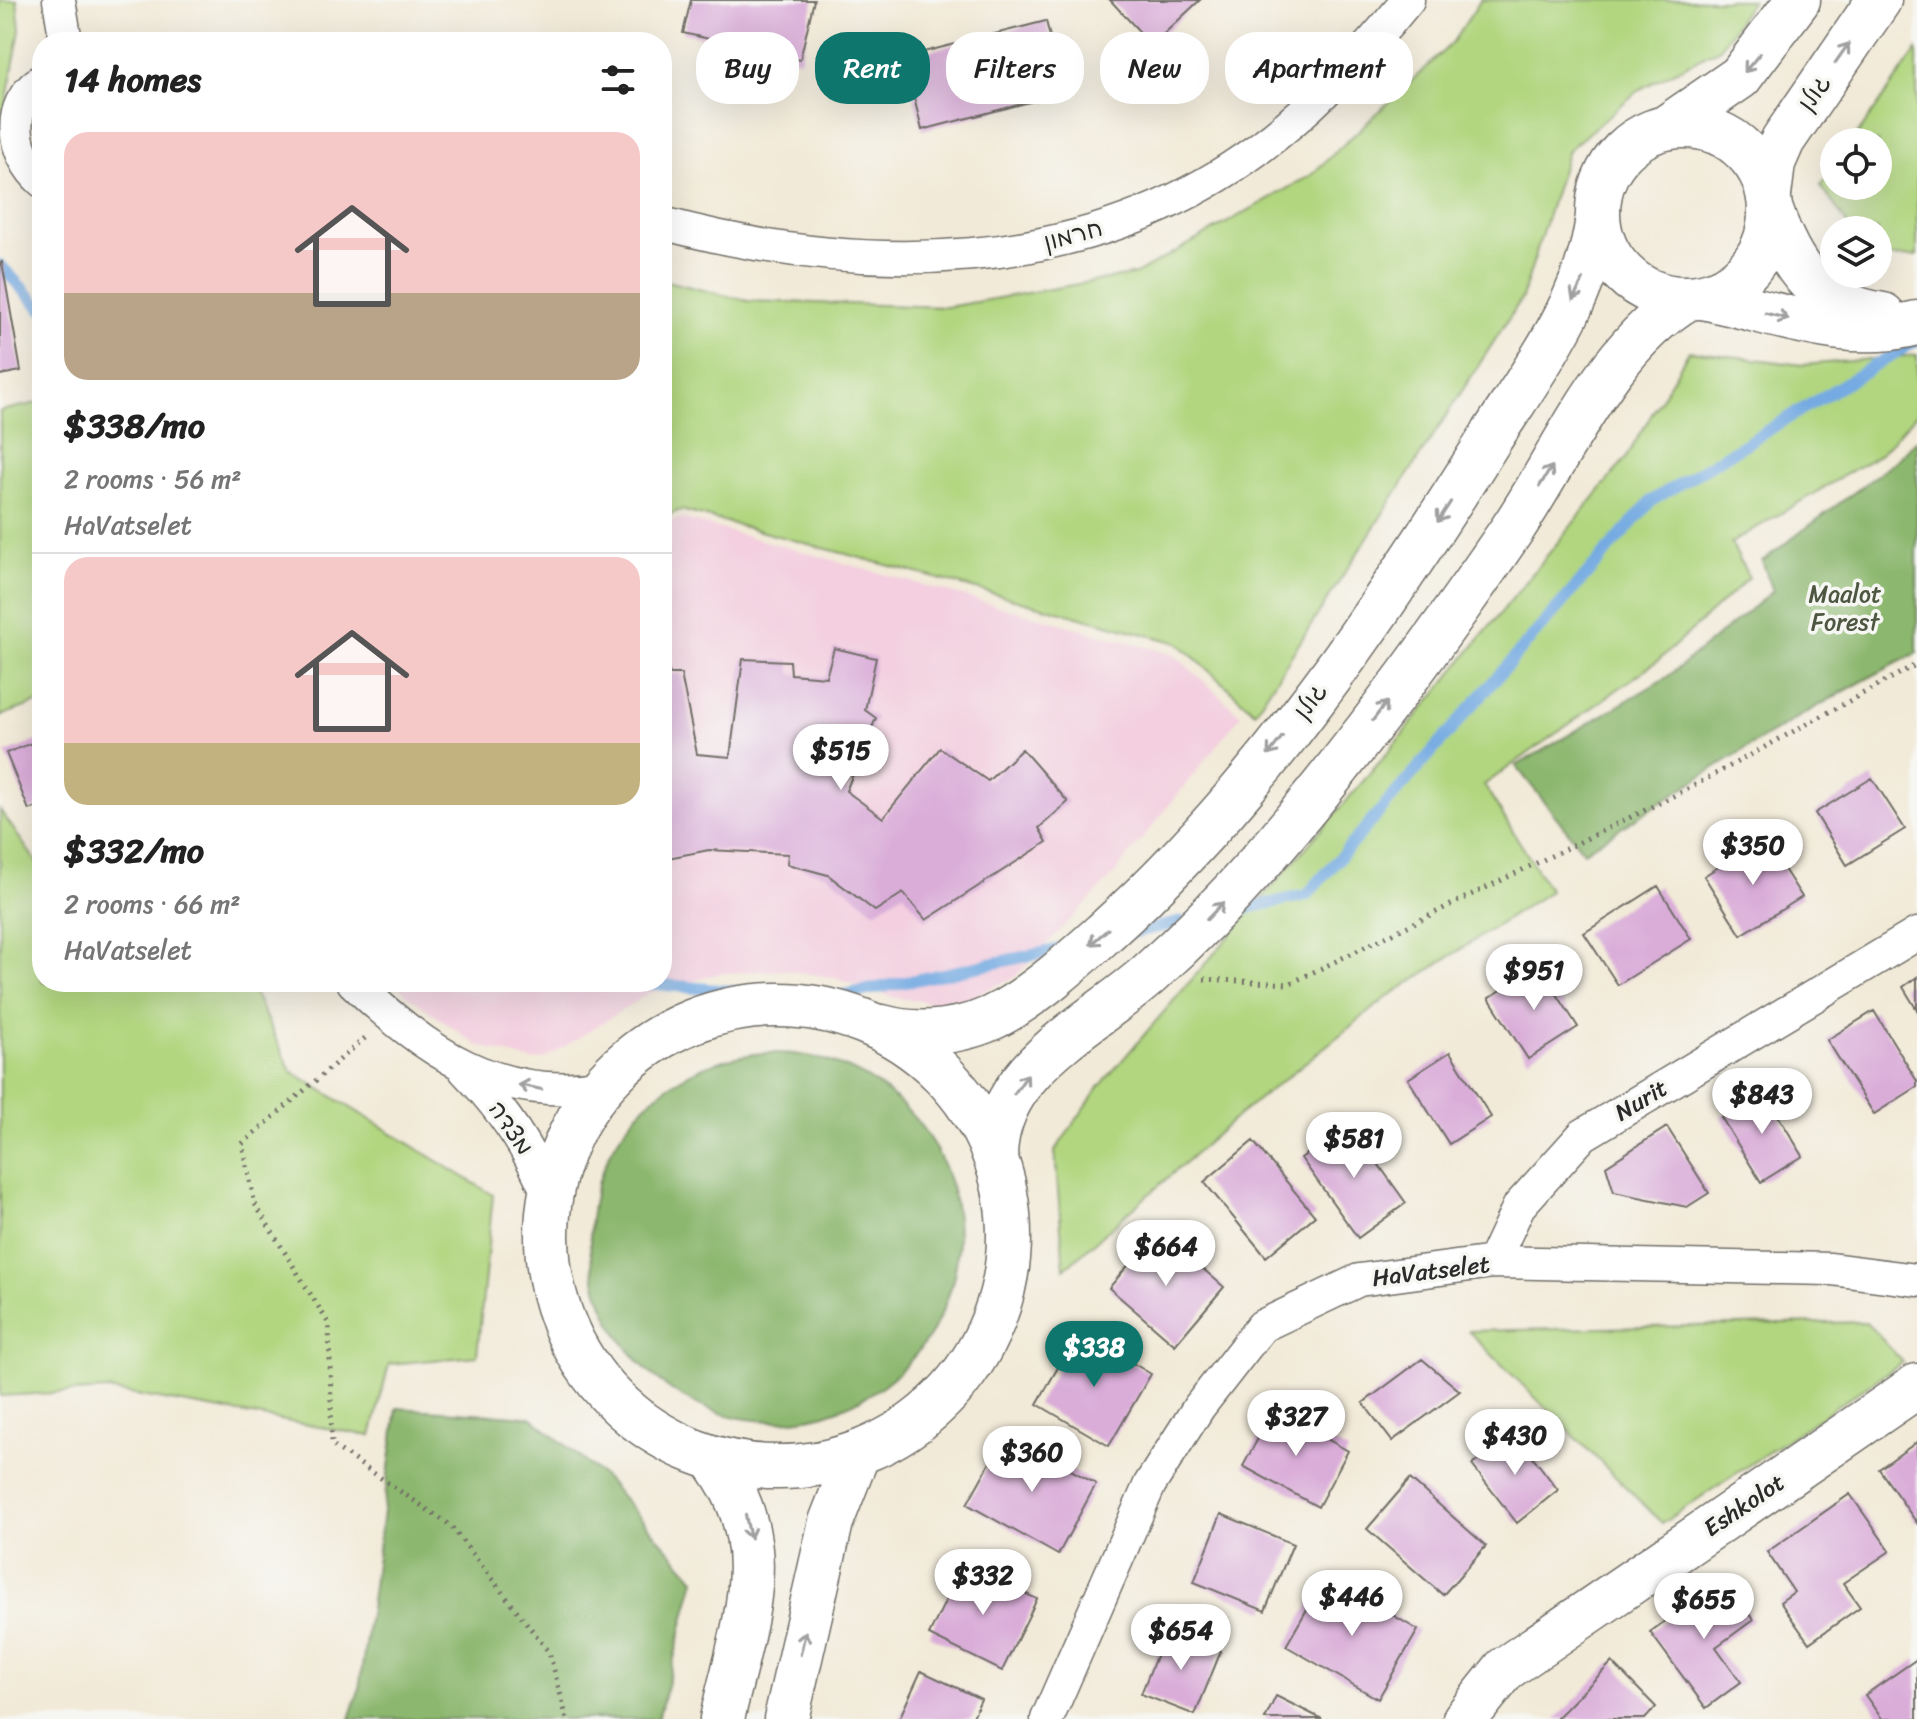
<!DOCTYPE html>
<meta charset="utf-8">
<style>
body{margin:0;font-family:Sriracha,"Playpen Sans Hebrew",sans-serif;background:#f2f2f2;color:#222;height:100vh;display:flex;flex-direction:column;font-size:30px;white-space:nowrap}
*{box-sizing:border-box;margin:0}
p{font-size:26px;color:#767676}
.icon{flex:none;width:44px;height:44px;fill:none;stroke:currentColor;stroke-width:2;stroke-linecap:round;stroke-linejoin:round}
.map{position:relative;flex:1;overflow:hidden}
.drawer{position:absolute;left:32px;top:32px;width:640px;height:960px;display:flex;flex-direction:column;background:#fff;border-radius:32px;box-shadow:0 8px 32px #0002}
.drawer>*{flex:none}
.guide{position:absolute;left:696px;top:32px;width:760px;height:72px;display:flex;gap:16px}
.controls{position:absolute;left:1820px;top:128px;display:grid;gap:16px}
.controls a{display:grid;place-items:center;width:72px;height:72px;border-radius:50%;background:#fff;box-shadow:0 8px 32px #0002;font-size:40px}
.price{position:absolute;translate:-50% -68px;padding:0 18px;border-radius:28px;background:#fff;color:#222;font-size:26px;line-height:52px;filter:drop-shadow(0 2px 4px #0008)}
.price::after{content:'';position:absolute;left:50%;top:48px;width:24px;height:18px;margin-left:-12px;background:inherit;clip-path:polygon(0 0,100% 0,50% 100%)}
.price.active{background:#0f766e;color:#fff}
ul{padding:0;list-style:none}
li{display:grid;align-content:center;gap:16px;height:424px;padding:0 32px}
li+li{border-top:2px solid #e0e0e0}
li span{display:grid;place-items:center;height:248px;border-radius:24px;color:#555}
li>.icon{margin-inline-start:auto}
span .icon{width:144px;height:144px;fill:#fffc;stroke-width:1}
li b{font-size:34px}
h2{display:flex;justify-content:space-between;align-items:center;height:96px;padding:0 32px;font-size:34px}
.pill{padding:0 28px;border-radius:32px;background:#fff;box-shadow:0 8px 32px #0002;font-size:28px;line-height:72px}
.pill.active{background:#0f766e;color:#fff}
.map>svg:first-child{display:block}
</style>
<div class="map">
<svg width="1917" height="1719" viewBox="0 0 1917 1719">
<rect width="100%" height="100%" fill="#f6f6f2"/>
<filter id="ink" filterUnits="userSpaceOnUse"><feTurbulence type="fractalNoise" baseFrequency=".0125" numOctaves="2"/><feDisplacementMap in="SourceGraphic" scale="16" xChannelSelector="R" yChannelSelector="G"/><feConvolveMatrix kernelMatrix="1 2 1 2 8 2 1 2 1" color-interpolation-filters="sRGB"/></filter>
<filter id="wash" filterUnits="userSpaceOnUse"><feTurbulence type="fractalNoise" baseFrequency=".006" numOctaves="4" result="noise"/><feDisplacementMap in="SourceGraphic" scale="32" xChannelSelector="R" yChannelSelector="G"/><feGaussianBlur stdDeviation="1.8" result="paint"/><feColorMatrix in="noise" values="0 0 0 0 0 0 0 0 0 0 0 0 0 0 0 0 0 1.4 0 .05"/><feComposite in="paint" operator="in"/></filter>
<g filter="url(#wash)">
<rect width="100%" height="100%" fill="#f2ead8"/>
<!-- built -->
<path fill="#f3cfdf" d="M 681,518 L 1175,655 L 1241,715 L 1112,877 L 1015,977 L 967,999 L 929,1002 L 895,998 L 834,978 L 786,970 L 722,973 L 649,993 L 545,1059 L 533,1061 L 477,1045 L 408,996 L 394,982 L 662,982 L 662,525 Z"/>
<!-- green -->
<path fill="#b1d67f" stroke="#6e8055" stroke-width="2" d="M 0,0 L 17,0 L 20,30 L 0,136 Z
M 1481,0 L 1752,0 L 1720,48 L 1640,89 L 1568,150 L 1522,298 L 1255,712 L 1178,643 L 681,510 L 662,517 L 662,280 L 748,301 L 947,307 L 1136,274 L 1311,175 L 1452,43 Z
M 1917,50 L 1917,256 L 1878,257 L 1878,230 L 1852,230 L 1821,186 L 1834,167 L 1834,186 L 1878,186 L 1878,142 L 1852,142 Z
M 1689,351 L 1803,365 L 1917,355 L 1917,414 L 1880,454 L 1731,543 L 1749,578 L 1660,659 L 1484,785 L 1550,891 L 1389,996 L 1240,1114 L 1064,1269 L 1055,1151 L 1099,1087 L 1385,756 L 1626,458 Z
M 42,402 L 42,701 L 0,716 L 0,411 Z
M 0,810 L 42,870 L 42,982 L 249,982 L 291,1071 L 493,1195 L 477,1356 L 389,1364 L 371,1436 L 107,1390 L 0,1396 Z
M 1866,1322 L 1903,1362 L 1662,1523 L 1468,1331 Z"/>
<!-- forest -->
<path fill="#8cb76e" stroke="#5c714c" stroke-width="2" d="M 1917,440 L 1917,653 C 1800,711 1693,781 1584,852 L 1516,766 L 1667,677 L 1773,591 L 1762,561 L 1896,461 Z
M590 1237a184 184 0 1 1 368 0a184 184 0 1 1-368 0Z
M 397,1408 L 531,1417 L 606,1479 L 695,1579 L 658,1719 L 350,1719 L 359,1690 Z"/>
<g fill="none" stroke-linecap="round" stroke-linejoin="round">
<!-- stream -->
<path stroke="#75aae2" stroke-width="12" d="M 0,265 L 42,309
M 1235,911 L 1307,895 L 1651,501 L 1915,341
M 1122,935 L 1182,922
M 635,982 L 821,1000 L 1065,948"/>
</g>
<g id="blocks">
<!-- building -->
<path fill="#daadd9" d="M 691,0 L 814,0 L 800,60 L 683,33 Z
M 1110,0 L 1200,0 L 1152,45 Z
M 1046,21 L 1064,93 L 922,130 L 904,57 Z
M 2,262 L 21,371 L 0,375 L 0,263 Z
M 834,648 L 876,658 L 865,710 L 876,718 L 846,791 L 883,818 L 940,748 L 988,781 L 1022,749 L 1068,802 L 1039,828 L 1047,842 L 926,920 L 903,893 L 875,911 L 828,875 L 787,864 L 788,854 L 709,850 L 668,858 L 662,852 L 662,654 L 670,674 L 681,674 L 697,754 L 730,757 L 743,659 L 790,661 L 791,674 L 826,677 Z
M 42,739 L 42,805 L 29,810 L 6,753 Z
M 1872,778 L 1905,829 L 1847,865 L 1815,813 Z
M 1764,838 L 1802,897 L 1741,935 L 1704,876 Z
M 1658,886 L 1691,939 L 1618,985 L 1584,933 Z
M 1539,966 L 1578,1027 L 1528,1059 L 1489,998 Z
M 1917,977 L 1917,1010 L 1903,987 Z
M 1874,1011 L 1917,1081 L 1917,1087 L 1874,1114 L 1827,1040 Z
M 1450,1052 L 1491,1117 L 1449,1144 L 1408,1079 Z
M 1762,1090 L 1803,1156 L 1761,1182 L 1721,1117 Z
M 1349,1123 L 1406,1203 L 1358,1238 L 1301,1158 Z
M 1667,1127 L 1709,1193 L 1687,1207 L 1614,1192 L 1606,1166 Z
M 1253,1141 L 1315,1216 L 1266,1257 L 1204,1182 Z
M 1158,1230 L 1224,1287 L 1175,1345 L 1109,1288 Z
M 1079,1331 L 1151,1374 L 1109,1446 L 1037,1404 Z
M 1422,1359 L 1460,1391 L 1392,1441 L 1363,1403 Z
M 1274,1409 L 1348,1451 L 1318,1507 L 1243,1466 Z
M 1514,1432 L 1558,1490 L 1517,1523 L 1472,1465 Z
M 1006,1434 L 1096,1484 L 1058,1555 L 967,1504 Z
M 1917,1442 L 1917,1523 L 1879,1469 Z
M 1410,1479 L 1486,1546 L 1443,1595 L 1367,1529 Z
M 1850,1494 L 1890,1551 L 1843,1583 L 1860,1607 L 1809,1643 L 1780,1602 L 1794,1592 L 1767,1552 Z
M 1221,1514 L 1293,1544 L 1265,1611 L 1194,1582 Z
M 963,1564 L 1037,1599 L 1002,1671 L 929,1635 Z
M 1326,1576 L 1418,1630 L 1378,1699 L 1286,1646 Z
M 1724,1578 L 1753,1620 L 1716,1647 L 1741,1682 L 1706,1708 L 1650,1632 Z
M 1167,1629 L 1221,1651 L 1195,1715 L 1141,1694 Z
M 1917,1659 L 1917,1719 L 1882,1719 L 1865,1695 Z
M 1612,1662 L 1656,1707 L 1645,1719 L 1556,1719 Z
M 921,1671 L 981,1699 L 972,1719 L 899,1719 Z
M 1276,1696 L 1322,1719 L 1265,1719 Z"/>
</g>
</g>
<g filter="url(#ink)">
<use href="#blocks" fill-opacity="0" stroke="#716e68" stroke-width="2"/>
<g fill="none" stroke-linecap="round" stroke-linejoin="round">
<defs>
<path id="street" d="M 59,0 L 66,42
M 42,80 C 4,105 12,154 42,181
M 662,223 C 861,277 1086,277 1258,149 C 1315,107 1364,54 1408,0
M 353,982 C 426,1052 498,1103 604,1085
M 465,1070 C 502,1108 531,1150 550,1199
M 1493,1262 L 1519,1206 L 1583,1135 L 1917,934
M 1047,1719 L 1150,1484 L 1199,1407 L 1262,1326 L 1359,1280 L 1493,1262 L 1831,1269 L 1917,1280"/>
<path id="secondary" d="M1598 212a86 86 0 1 1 172 0a86 86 0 1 1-172 0Z
M 1667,127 L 1740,77 L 1798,0
M 1769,195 L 1773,163 L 1783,140 L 1879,0
M 1770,208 C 1791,269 1815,304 1883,315
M 1702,297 C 1773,311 1843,343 1917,323
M547 1236a231 231 0 1 1 462 0a231 231 0 1 1-462 0Z
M 882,1027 C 921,1038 969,1032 1005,1011 C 1041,990 1074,960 1105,932 C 1257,796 1380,614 1488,442 C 1532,373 1590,298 1598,215
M 995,1155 C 997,1067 1092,1025 1149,974 C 1188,939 1225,902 1260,862 C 1350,758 1433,645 1511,531 C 1564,453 1606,346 1688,298
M 713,1459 C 779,1544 743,1624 722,1719
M 786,1719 L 831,1522 L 858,1453
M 1465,1719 L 1505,1669 L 1917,1386"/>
</defs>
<!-- street casing -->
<use href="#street" stroke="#716e68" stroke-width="35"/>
<!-- secondary casing -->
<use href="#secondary" stroke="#716e68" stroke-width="47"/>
<!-- path -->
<path stroke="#716e68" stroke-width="5" stroke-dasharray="2 6" stroke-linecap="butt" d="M 1204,979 L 1289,984 L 1686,790 L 1917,664
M 365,1038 L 242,1144 L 255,1204 L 329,1324 L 332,1445 L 450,1525 L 549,1652 L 567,1719"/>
<!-- street -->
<use href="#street" stroke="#fff" stroke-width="32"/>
<!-- secondary -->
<use href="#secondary" stroke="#fff" stroke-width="44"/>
</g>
<!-- one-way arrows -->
<defs><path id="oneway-shaft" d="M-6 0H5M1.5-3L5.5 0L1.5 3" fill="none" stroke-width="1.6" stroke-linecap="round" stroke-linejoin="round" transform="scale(2)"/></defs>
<g stroke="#a0a0a0">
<use href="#oneway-shaft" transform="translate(1842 53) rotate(-55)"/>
<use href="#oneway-shaft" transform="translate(1752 63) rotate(130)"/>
<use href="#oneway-shaft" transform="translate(1578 290) rotate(117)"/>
<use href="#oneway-shaft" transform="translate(1777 316) rotate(14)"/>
<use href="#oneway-shaft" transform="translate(1546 476) rotate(-58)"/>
<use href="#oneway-shaft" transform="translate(1444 512) rotate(123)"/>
<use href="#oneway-shaft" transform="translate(1380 711) rotate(-53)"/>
<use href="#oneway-shaft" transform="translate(1275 746) rotate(128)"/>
<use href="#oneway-shaft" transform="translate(1215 911) rotate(-46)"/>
<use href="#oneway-shaft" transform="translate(1099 937) rotate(139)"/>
<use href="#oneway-shaft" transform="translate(1021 1084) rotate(-55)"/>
<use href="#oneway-shaft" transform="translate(530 1087) rotate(-168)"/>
<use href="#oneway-shaft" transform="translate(748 1527) rotate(78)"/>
<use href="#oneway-shaft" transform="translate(803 1643) rotate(-77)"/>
</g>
</g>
<g text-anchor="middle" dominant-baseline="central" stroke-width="7" stroke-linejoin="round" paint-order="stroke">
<!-- street labels -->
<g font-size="24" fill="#2b2b2b" stroke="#f6f6f2">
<text transform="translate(1814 93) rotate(-55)">גולן</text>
<text transform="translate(1073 235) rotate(-15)">חרמון</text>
<text transform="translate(1310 701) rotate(-53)">גולן</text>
<text transform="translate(1641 1100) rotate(-31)">Nurit</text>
<text transform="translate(511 1128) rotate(56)">מצדה</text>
<text transform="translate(1431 1271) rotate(-7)">HaVatselet</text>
<text transform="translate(1744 1505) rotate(-34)">Eshkolot</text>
</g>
<!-- park labels -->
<g font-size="24" fill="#4c5640" stroke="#f6f6f2">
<text x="1845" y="594">Maalot<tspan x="1845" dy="28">Forest</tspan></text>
</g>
</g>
</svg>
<div class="controls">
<a><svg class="icon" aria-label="locate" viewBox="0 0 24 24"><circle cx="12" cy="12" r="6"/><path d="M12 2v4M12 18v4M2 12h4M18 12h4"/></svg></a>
<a><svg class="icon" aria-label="layers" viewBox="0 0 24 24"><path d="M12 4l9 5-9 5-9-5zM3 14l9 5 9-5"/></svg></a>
</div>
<b class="price" style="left:841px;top:792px">$515</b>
<b class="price" style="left:1753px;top:887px">$350</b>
<b class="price" style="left:1534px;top:1012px">$951</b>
<b class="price" style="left:1762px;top:1136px">$843</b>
<b class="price" style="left:1354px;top:1180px">$581</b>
<b class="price" style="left:1166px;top:1288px">$664</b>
<b class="price active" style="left:1094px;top:1389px">$338</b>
<b class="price" style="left:1296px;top:1458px">$327</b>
<b class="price" style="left:1515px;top:1477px">$430</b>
<b class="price" style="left:1032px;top:1494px">$360</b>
<b class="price" style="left:983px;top:1617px">$332</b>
<b class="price" style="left:1352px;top:1638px">$446</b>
<b class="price" style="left:1704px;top:1641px">$655</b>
<b class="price" style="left:1181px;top:1672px">$654</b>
<div class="guide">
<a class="pill">Buy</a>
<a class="pill active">Rent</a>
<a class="pill">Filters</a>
<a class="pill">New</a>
<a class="pill">Apartment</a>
</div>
<section class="drawer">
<h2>14 homes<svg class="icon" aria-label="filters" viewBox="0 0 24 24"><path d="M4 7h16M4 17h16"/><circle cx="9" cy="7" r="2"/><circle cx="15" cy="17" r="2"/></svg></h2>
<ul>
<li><span style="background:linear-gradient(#f6c9c9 65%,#b9a48a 0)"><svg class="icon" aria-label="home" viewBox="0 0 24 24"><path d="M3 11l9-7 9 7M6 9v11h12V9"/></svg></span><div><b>$338/mo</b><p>2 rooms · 56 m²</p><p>HaVatselet</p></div></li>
<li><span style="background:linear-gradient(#f6c9c9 75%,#c2b280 0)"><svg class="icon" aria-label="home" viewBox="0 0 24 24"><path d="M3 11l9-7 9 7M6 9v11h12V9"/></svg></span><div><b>$332/mo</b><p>2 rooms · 66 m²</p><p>HaVatselet</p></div></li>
</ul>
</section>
</div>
